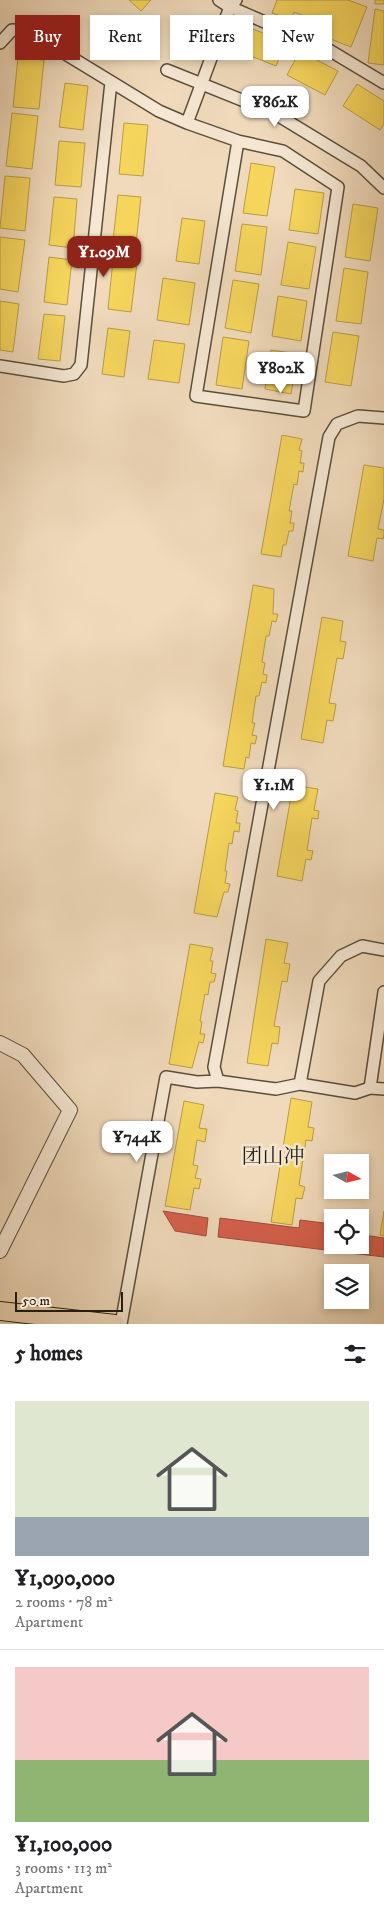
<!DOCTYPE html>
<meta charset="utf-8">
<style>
body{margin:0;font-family:"IM FELL DW Pica","Noto Serif SC",serif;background:#f2f2f2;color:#202124;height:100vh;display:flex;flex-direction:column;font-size:19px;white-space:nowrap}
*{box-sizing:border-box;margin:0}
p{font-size:16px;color:#757577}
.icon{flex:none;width:28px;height:28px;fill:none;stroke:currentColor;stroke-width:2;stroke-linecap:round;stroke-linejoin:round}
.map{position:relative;height:1324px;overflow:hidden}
.drawer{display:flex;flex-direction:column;background:#fff;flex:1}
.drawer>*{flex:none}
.banner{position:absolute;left:15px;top:15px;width:355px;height:45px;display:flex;gap:10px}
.needle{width:32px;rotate:98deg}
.fabs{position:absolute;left:324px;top:1154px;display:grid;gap:10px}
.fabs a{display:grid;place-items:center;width:45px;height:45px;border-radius:0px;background:#fff;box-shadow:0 2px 8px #0003;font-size:25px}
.scale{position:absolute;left:15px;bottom:12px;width:108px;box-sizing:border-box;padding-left:5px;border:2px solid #281f12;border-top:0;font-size:14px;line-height:18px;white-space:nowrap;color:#281f12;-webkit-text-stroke:4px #f5e7d3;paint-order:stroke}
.price{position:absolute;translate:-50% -42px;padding:0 11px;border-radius:10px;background:#fff;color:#222;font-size:16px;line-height:32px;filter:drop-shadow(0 1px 2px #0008)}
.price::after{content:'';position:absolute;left:50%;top:30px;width:15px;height:11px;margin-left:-8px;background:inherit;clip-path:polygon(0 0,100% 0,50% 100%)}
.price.active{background:#8f2418;color:#fff}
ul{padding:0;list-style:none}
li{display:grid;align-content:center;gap:10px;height:265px;padding:0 15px}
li+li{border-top:1px solid #e0e0e0}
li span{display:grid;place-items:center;height:155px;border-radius:0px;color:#555}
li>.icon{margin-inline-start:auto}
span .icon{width:90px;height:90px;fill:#fffc;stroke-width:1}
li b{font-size:21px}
h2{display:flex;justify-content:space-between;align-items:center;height:60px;padding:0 15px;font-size:21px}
.pill{padding:0 18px;border-radius:0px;background:#fff;box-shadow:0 2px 8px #0003;font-size:18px;line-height:45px}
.pill.active{background:#8f2418;color:#fff}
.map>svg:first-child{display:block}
</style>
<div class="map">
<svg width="384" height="1324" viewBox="0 0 384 1324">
<rect width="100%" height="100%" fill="#f0dabb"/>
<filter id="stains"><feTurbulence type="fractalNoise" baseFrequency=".004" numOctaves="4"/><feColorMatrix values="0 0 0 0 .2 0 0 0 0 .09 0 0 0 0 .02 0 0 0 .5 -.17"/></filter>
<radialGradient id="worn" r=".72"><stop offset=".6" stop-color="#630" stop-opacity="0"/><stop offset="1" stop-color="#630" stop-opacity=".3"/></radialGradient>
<!-- homes -->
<path fill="#f6d55c" stroke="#b89e46" d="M 129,0 L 151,0 L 141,11 Z
M 277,0 L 348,0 L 367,7 L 351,47 L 323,36 L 328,25 L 294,12 L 291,20 L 272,13 Z
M 375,0 L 384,0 L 384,4 L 375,4 Z
M 375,9 L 384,11 L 384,65 L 368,63 Z
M 245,26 L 286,42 L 276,66 L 236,50 Z
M 300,51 L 338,71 L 325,95 L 287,75 Z
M 18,57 L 44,60 L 39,109 L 13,107 Z
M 65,83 L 88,86 L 83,130 L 59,127 Z
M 357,84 L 384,101 L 384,124 L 380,130 L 343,106 Z
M 12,113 L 38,116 L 32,169 L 6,166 Z
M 124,123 L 148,125 L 143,176 L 119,174 Z
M 59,141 L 85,143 L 81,187 L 55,185 Z
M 251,163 L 275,167 L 267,216 L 243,213 Z
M 5,176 L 30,178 L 25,231 L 0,228 Z
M 295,189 L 324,193 L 318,234 L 289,230 Z
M 118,195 L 141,197 L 136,244 L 113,241 Z
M 54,197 L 77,199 L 73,248 L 49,245 Z
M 353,204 L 378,208 L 370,261 L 345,257 Z
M 182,218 L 205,221 L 199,264 L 176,261 Z
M 242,224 L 267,227 L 261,275 L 235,271 Z
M 0,237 L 25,240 L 18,292 L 0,289 Z
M 288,242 L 316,247 L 309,289 L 281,285 Z
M 49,257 L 72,260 L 67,305 L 44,302 Z
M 113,260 L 137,263 L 131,312 L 108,309 Z
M 344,268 L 368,272 L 361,324 L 336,321 Z
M 163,278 L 195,283 L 189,325 L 157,320 Z
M 233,280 L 259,284 L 251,333 L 225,328 Z
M 278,296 L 307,301 L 301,341 L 272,336 Z
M 0,301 L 19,304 L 13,352 L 0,350 Z
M 44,314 L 65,316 L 60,361 L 38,359 Z
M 108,328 L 130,331 L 124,377 L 102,374 Z
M 333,332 L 359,336 L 351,386 L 325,382 Z
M 223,337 L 249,341 L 242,389 L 216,385 Z
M 154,340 L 185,344 L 179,383 L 148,379 Z
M 271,350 L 298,354 L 291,394 L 265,389 Z
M 282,435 L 302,439 L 299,450 L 302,451 L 300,463 L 304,463 L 303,472 L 299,471 L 297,485 L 294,484 L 289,511 L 292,511 L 290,523 L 294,523 L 293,531 L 289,531 L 286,545 L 283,545 L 281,557 L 261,554 Z
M 364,465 L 384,468 L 384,499 L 378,529 L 384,530 L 384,535 L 383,539 L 377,538 L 373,561 L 348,556 Z
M 253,585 L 274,589 L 273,614 L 278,614 L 276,622 L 272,621 L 269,636 L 266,636 L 262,662 L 265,663 L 263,674 L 267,675 L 266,683 L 262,682 L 259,696 L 256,696 L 252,723 L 255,723 L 252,735 L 257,736 L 255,744 L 251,743 L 249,758 L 246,757 L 244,769 L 223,766 Z
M 322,617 L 343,621 L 340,641 L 346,642 L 343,659 L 337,658 L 329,703 L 336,704 L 333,721 L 327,720 L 323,743 L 301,739 Z
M 293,785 L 318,789 L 314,810 L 319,811 L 318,819 L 312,818 L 307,850 L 313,851 L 311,860 L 306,859 L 302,881 L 277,876 Z
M 215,793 L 238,797 L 235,810 L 238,811 L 236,823 L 240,823 L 239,832 L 234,831 L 232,844 L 229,843 L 225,871 L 227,871 L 225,883 L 230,884 L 228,892 L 224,892 L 217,917 L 194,913 Z
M 266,939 L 288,943 L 284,963 L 290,964 L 287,982 L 282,981 L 274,1026 L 280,1027 L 278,1044 L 272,1043 L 268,1066 L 247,1063 Z
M 190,944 L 213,948 L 210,961 L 213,961 L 211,973 L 216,974 L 214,982 L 210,982 L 208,995 L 205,994 L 200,1021 L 202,1022 L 200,1034 L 205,1034 L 203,1043 L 199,1042 L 192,1068 L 169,1064 Z
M 291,1098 L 312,1102 L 308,1127 L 314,1128 L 312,1141 L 306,1140 L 299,1185 L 305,1187 L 302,1199 L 296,1198 L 292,1225 L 271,1222 Z
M 184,1101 L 204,1105 L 199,1128 L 207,1129 L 205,1142 L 197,1140 L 193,1165 L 198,1166 L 195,1178 L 201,1179 L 199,1189 L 194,1188 L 190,1210 L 165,1206 Z
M 384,1211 L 384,1236 L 380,1235 Z"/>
<!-- shops -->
<path fill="#d6604d" stroke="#a24c3b" d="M 163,1211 L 208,1218 L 206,1236 L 175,1231 Z
M 220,1218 L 299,1228 L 300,1220 L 332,1224 L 332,1245 L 360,1245 L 360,1227 L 364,1228 L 364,1235 L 384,1238 L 384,1257 L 218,1237 Z"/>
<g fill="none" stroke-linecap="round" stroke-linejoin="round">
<defs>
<path id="minor" d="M 219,0 L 230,7 L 329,50 L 384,83
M 236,0 L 230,7 L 187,123 L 238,141 L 283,151 L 338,187 L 304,411 L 196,396 L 238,141
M 0,43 L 12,30 L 28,31 L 159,111 L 187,123
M 167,70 L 274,113 L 361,166 L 384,188
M 0,366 L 64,376 L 74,374 L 81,365 L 111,82
M 384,418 L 358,416 L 337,424 L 329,437 L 214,1067 L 218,1081 L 276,1089 L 300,1084 L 355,1093 L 370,1088 L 384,1089
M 300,1084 L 319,981 L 341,956 L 362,946 L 384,950
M 370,1088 L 384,992
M 121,1324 L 166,1077 L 197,1082 L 218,1081"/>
<path id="tertiary" d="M 0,1043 L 23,1055 L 70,1110 L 0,1251"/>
<path id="primary" d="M 0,1311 L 115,1324"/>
</defs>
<!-- minor casing -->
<use href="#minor" stroke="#5a4e3c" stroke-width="14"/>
<!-- tertiary casing -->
<use href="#tertiary" stroke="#5a4e3c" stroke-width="16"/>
<!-- primary casing -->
<use href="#primary" stroke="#281f12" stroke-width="20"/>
<!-- minor -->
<use href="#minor" stroke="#f5e7d3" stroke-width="11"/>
<!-- tertiary -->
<use href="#tertiary" stroke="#f5e7d3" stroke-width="14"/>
<!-- primary -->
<use href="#primary" stroke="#f0dabb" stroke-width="18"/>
</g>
<g text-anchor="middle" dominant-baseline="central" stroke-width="5" stroke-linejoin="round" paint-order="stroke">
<!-- quarter labels -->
<g font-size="21" fill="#281f12" stroke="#f5e7d3">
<text x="273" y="1157">团山冲</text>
</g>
</g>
<rect width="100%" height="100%" filter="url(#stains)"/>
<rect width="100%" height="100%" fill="url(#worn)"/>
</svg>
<div class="fabs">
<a><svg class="needle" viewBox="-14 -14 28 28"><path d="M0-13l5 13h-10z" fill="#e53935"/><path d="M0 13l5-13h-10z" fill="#757577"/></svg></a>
<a><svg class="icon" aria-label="locate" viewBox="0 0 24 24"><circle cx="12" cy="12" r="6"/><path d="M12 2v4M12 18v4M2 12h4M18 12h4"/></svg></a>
<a><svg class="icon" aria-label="layers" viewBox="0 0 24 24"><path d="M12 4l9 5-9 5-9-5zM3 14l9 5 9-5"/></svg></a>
</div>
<div class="scale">50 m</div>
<b class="price" style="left:275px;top:128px">¥862K</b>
<b class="price active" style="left:104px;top:278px">¥1.09M</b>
<b class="price" style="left:281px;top:394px">¥802K</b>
<b class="price" style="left:274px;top:811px">¥1.1M</b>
<b class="price" style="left:137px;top:1163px">¥744K</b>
<div class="banner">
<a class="pill active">Buy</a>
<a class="pill">Rent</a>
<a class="pill">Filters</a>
<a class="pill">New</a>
</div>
</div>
<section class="drawer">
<h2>5 homes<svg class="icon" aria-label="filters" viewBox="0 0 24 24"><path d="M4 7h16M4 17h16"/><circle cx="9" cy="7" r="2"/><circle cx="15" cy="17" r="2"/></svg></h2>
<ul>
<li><span style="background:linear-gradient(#dfe7d0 75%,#9aa5b1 0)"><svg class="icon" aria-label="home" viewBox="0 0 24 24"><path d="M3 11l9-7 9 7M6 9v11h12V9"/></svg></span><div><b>¥1,090,000</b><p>2 rooms · 78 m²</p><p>Apartment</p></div></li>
<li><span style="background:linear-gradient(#f6c9c9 60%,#8fb573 0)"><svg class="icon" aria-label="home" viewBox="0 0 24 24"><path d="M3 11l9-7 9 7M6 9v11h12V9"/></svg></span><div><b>¥1,100,000</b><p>3 rooms · 113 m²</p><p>Apartment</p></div></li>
</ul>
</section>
